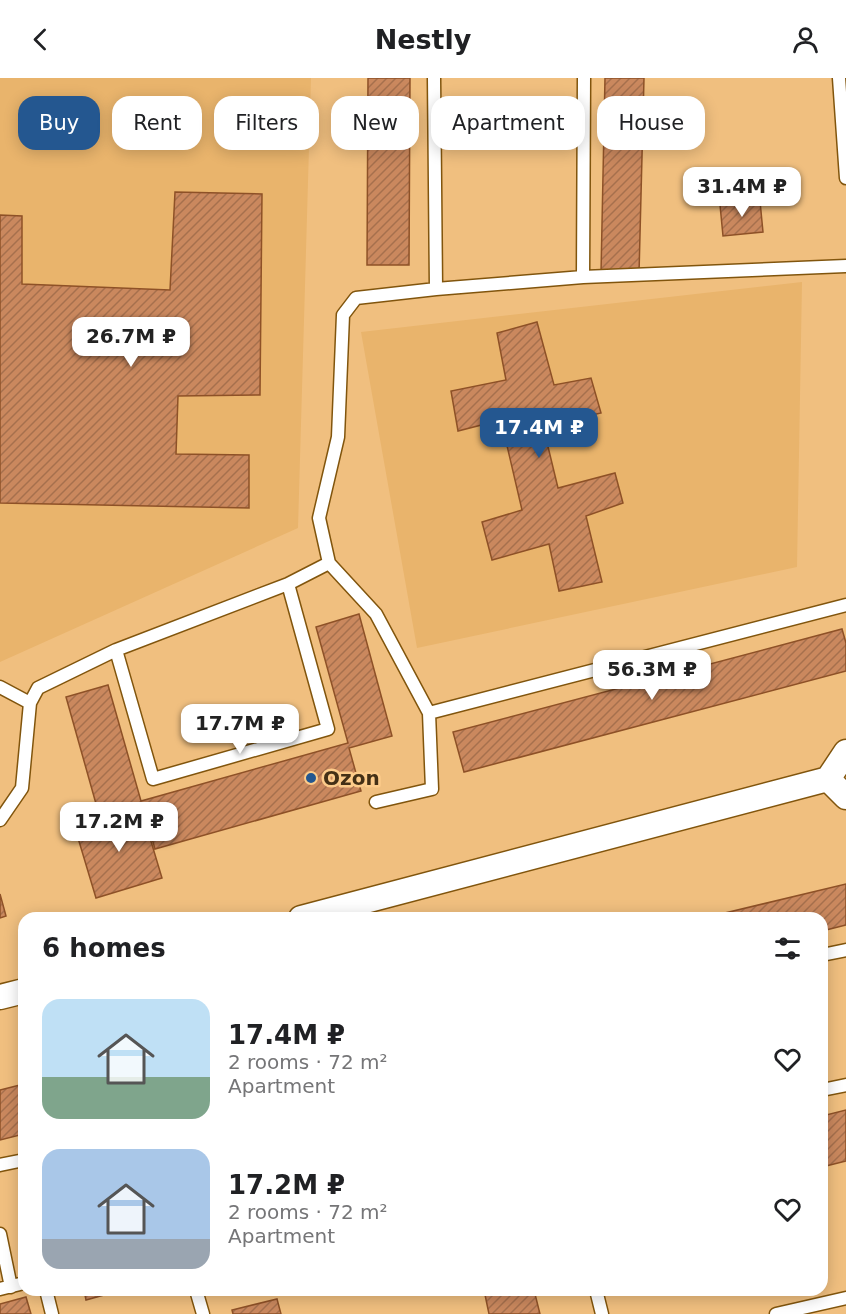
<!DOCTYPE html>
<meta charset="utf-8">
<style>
body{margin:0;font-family:"DejaVu Sans",sans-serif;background:#f6f6f6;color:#202124;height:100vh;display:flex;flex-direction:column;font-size:22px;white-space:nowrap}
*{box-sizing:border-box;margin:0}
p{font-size:20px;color:#757577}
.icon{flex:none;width:33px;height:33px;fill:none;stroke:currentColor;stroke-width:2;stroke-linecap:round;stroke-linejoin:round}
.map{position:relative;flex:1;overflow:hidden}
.sheet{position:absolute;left:18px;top:834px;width:810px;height:384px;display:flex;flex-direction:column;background:#fff;border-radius:18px;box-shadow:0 3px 15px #0003}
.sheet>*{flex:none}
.top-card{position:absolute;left:18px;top:18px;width:810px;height:54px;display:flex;gap:12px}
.price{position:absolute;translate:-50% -51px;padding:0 14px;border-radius:12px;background:#fff;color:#222;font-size:20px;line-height:39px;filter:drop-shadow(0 2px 3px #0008)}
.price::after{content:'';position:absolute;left:50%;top:36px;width:18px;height:14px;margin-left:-9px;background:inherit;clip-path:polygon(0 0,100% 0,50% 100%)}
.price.on{background:#245790;color:#fff}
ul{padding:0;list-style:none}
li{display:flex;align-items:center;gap:18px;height:150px;padding:0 24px}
li span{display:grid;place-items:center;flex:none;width:168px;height:120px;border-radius:18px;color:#555}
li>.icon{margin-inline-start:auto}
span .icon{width:72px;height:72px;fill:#fffc;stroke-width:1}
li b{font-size:26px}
h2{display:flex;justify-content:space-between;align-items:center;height:72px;padding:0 24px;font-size:26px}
.tag{padding:0 21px;border-radius:18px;background:#fff;box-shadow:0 3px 15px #0003;font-size:21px;line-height:54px}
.tag.on{background:#245790;color:#fff}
header{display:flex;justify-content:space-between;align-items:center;height:78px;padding:0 24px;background:#fff;font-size:27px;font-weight:800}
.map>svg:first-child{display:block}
</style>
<header><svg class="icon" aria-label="back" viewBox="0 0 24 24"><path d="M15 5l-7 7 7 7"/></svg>Nestly<svg class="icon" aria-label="person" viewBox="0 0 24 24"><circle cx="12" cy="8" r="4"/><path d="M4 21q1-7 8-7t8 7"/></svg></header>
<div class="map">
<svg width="846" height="1236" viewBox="0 0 846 1236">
<defs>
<pattern id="building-hatch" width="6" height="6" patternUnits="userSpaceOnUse" patternTransform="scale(1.5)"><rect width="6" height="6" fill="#ca885e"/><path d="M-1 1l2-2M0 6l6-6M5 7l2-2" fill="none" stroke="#a6704d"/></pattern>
</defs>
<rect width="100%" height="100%" fill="#f0bf7f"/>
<!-- built -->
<path fill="#e9b46c" d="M 0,0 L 311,0 L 298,450 L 0,584 Z
M 802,204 L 797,489 L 417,570 L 361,254 Z"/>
<!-- building -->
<path fill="url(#building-hatch)" stroke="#8e5127" stroke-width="1.5" d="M 368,0 L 410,0 L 409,187 L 367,187 Z
M 605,0 L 644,0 L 639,196 L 601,195 Z
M 175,114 L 262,116 L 260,317 L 178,318 L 176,376 L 249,377 L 249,430 L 0,425 L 0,137 L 22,138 L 22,206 L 170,212 Z
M 760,123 L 763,154 L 723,158 L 720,127 Z
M 537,244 L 554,307 L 591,300 L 601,335 L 543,348 L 558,410 L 615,395 L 623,425 L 586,438 L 602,504 L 559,513 L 549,466 L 492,482 L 482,444 L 522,432 L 501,342 L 458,353 L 451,313 L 506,302 L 497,255 Z
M 359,536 L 392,658 L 349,670 L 361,713 L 155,771 L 143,729 L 100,740 L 66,619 L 108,607 L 141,723 L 348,665 L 316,549 Z
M 842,551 L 846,565 L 846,593 L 464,694 L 453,654 Z
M 141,730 L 162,800 L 96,820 L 75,750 Z
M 846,806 L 846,847 L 822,853 L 822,840 L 704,840 Z
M 0,816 L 6,838 L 0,840 Z
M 24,1006 L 24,1056 L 0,1062 L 0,1012 Z
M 846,1032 L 846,1083 L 822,1089 L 822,1038 Z
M 84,1212 L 122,1212 L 86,1222 Z
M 484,1212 L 534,1212 L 540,1236 L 489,1236 Z
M 26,1219 L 31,1236 L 0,1236 L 0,1226 Z
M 277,1221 L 281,1236 L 233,1236 L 232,1232 Z"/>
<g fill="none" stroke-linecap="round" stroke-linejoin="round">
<defs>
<path id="lane" d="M 434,0 L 436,211
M 839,0 L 846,100
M 583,199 L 584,0
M 329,485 L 376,536 L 429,635 L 846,527
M 116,572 L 288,506 L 329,485 L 319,440 L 338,359 L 343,237 L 356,220 L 436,211 L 583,199 L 846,188
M 0,609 L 30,625
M 376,724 L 432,711 L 429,635
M 0,742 L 22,710 L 30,625 L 38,610 L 116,572 L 153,701 L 328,651 L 288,506
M 822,877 L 846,872
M 822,1012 L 846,1007
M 0,1087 L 24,1082
M 0,1156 L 11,1209
M 0,1211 L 24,1205
M 46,1212 L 52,1236
M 196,1212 L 203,1236
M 596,1212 L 602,1236
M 776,1236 L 846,1220"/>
<path id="street" d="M 828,701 L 846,674
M 301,840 L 828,701 L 846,719
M 0,919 L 24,913"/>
</defs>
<!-- lane casing -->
<use href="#lane" stroke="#81550d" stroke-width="15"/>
<!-- street casing -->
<use href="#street" stroke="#81550d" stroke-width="27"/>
<!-- lane -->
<use href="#lane" stroke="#fff" stroke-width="12"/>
<!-- street -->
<use href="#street" stroke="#fff" stroke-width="24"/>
</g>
<!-- markers -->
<circle fill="#245790" stroke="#fdcc8b" stroke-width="2" cx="311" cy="700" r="6"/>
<g text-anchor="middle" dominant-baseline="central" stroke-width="5" stroke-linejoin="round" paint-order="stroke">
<!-- poi labels -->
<g font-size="20" font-weight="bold" fill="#443016" stroke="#fdcc8b" text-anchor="start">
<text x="323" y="700">Ozon</text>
</g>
</g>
</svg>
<b class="price" style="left:742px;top:140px">31.4M ₽</b>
<b class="price" style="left:131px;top:290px">26.7M ₽</b>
<b class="price on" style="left:539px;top:381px">17.4M ₽</b>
<b class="price" style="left:652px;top:623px">56.3M ₽</b>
<b class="price" style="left:240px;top:677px">17.7M ₽</b>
<b class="price" style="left:119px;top:775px">17.2M ₽</b>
<div class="top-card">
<a class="tag on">Buy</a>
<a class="tag">Rent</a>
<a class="tag">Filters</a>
<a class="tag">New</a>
<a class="tag">Apartment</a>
<a class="tag">House</a>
</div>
<section class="sheet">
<h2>6 homes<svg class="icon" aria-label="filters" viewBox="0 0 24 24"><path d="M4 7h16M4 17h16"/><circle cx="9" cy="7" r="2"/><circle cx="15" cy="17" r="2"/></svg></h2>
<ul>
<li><span style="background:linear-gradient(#bfe0f5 65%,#7fa58c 0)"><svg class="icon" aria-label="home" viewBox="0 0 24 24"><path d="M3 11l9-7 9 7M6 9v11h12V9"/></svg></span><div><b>17.4M ₽</b><p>2 rooms · 72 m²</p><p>Apartment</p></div><svg class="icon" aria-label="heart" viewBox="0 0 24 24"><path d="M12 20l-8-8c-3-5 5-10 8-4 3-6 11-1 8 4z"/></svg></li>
<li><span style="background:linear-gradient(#a9c7e8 75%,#9aa5b1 0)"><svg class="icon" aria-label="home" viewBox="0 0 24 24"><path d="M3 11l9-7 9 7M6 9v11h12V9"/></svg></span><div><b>17.2M ₽</b><p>2 rooms · 72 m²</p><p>Apartment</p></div><svg class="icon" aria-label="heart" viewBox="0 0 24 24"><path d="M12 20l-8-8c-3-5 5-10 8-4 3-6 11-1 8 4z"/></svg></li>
</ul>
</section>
</div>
